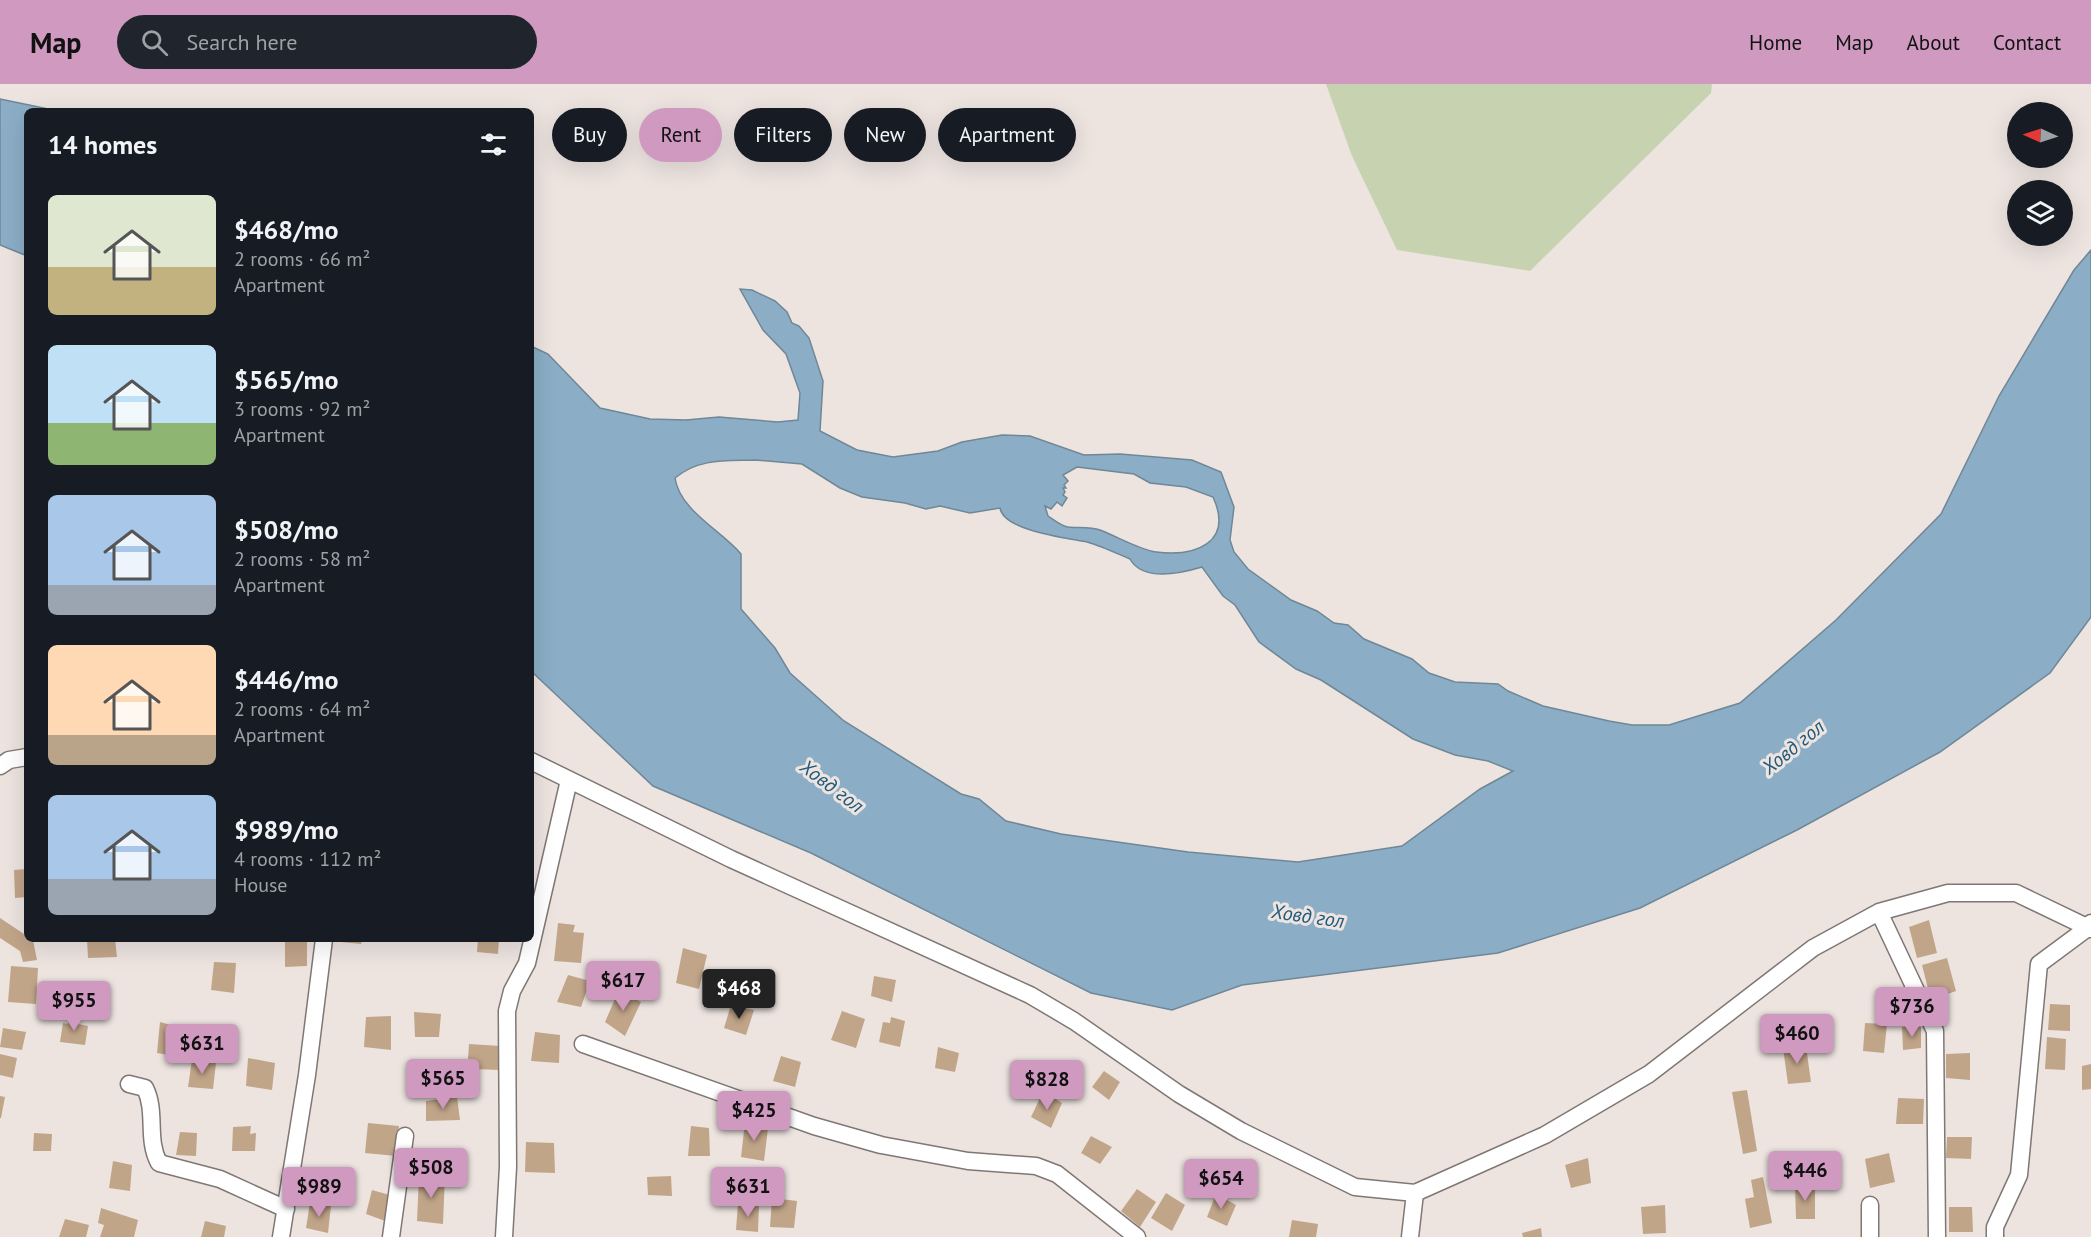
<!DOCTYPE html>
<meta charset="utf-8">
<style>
body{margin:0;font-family:"PT Sans",sans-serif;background:#20242c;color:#f1f3f6;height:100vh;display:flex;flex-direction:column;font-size:22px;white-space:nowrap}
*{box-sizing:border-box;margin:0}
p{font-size:20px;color:#9ea1a6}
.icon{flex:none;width:33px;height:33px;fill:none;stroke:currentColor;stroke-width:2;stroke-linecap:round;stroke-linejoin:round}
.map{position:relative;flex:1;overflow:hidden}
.side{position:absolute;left:24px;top:24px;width:510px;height:834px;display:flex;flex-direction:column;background:#171b24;border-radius:9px;box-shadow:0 6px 24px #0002}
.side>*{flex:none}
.hud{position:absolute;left:552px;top:24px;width:570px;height:54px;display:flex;gap:12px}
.needle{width:39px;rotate:273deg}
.buttons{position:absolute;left:2007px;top:18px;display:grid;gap:12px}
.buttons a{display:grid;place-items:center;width:66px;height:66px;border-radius:50%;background:#171b24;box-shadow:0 6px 24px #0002;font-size:30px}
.price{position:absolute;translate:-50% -51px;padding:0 14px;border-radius:6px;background:#cf99c0;color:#111;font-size:20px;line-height:39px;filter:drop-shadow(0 2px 3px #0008)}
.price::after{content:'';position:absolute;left:50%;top:36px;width:18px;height:14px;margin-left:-9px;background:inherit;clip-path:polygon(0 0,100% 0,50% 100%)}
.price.current{background:#222;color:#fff}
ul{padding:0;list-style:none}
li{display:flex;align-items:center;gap:18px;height:150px;padding:0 24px}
li span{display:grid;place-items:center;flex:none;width:168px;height:120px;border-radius:9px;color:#555}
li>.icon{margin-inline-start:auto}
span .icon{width:72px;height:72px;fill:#fffc;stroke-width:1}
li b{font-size:26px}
h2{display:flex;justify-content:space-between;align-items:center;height:72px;padding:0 24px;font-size:26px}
.chip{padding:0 21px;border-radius:27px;background:#171b24;box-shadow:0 6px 24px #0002;font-size:21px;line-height:54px}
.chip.current{background:#cf99c0;color:#111}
header{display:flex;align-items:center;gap:36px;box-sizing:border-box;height:84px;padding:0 30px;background:#cf99c0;color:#111}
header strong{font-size:28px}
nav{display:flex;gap:33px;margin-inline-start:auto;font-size:21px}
.search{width:420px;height:54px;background:#20242c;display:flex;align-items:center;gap:15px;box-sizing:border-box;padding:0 21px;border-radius:33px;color:#9ea1a6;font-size:22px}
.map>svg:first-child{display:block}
</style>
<header>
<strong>Map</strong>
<div class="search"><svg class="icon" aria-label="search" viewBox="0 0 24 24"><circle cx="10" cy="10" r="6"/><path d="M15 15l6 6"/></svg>Search here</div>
<nav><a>Home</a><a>Map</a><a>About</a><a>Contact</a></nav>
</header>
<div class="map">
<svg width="2091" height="1153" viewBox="0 0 2091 1153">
<rect width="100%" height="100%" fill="#ede4e0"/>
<!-- green -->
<path fill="#c7d3b0" d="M 1326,0 L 1712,0 L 1711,9 L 1530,187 L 1397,166 L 1352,72 Z"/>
<!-- water -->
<path fill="#8baec6" stroke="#6f8797" stroke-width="1.5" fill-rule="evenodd" d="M 0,15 L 58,27 L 27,27 L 27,172 L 0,161 Z
M 2091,166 L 2091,533 L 2050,589 L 1940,668 L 1797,746 L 1640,824 L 1498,869 L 1242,901 L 1172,926 L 1091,909 L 811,769 L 653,702 L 531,587 L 531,262 L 548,270 L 600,324 L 650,335 L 686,336 L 719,333 L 778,338 L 798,336 L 800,309 L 786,270 L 763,246 L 740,205 L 752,206 L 775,217 L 787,228 L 792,239 L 799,242 L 809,254 L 823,297 L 820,347 L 857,366 L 893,373 L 938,367 L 962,358 L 1002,351 L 1030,352 L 1084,371 L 1120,370 L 1192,376 L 1221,388 L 1234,423 L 1230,456 L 1234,468 L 1248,485 L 1291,516 L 1317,527 L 1334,539 L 1348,541 L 1364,555 L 1412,575 L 1429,589 L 1455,598 L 1498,600 L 1508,607 L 1543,622 L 1609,637 L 1632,641 L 1669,641 L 1740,619 L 1836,536 L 1941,430 L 1999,312 L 2074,186 ZM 755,376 L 802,380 L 840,404 L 862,413 L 905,419 L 926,425 L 940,422 L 970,429 L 1000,424 C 1004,447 1067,454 1087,458 C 1101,462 1116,469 1130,475 C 1143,498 1182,489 1202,483 L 1223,512 L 1235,521 L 1259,558 L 1296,585 L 1321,596 L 1413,655 L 1455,671 L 1488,677 L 1513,687 L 1480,705 L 1402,762 L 1298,778 L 1188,768 L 1061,750 L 1006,737 L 979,715 L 961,710 L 844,637 L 790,589 L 775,564 L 741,525 L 741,470 C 721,446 680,427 675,394 C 699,374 726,377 755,376 ZM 1077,383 L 1134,390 L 1150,399 L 1186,403 L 1213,413 C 1234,459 1195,473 1156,468 C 1140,466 1116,452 1100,446 C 1091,443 1078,444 1068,443 C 1061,442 1054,436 1048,432 L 1045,422 L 1051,425 L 1057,418 L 1062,422 L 1067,414 L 1063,411 L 1065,408 L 1063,404 L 1066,404 L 1064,401 L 1068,397 L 1063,391 Z"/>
<!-- building -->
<path fill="#c1a589" d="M 27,785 L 27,813 L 15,814 L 14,786 Z
M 0,834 L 27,852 L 27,855 L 33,856 L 37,876 L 23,878 L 20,867 L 0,854 Z
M 1929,836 L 1937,869 L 1917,874 L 1909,843 Z
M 558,839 L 575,841 L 573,848 L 584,849 L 581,879 L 554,877 Z
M 87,855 L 115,855 L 117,873 L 88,874 Z
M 341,855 L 362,855 L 361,860 L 341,858 Z
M 478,855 L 499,855 L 498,870 L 477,868 Z
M 285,856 L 307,857 L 307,882 L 285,883 Z
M 683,864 L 707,871 L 699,905 L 676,899 Z
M 1947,874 L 1956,907 L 1931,916 L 1922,881 Z
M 214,878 L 236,879 L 234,909 L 211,906 Z
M 11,882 L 38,884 L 36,920 L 8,918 Z
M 568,891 L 590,897 L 581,923 L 557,918 Z
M 874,892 L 896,896 L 892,918 L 871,912 Z
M 619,906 L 641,918 L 625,952 L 605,938 Z
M 2050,920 L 2070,921 L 2070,947 L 2048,946 Z
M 731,921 L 754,926 L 746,951 L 724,944 Z
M 842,927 L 865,935 L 856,964 L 831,956 Z
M 414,928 L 441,930 L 439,953 L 415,953 Z
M 69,931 L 80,932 L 78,940 L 88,942 L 85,961 L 60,958 L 63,939 L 68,940 Z
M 391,932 L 391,966 L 364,963 L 366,933 Z
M 891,933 L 905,937 L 900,963 L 879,958 L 883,938 L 890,939 Z
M 160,938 L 178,943 L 175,972 L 157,969 Z
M 1865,939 L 1887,940 L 1884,969 L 1863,967 Z
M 1902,943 L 1921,943 L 1921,964 L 1903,966 Z
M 3,944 L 26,948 L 22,966 L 0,963 Z
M 535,948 L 560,951 L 559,979 L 531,977 Z
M 2047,953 L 2066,955 L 2065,986 L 2045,985 Z
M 469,960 L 501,962 L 500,986 L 474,985 L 475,976 L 468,975 Z
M 1806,962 L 1811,998 L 1788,1000 L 1783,964 Z
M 938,963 L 959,969 L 955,988 L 935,984 Z
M 1970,969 L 1970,996 L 1946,994 L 1946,970 Z
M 0,970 L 17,974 L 13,994 L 0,991 Z
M 781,972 L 801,978 L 795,1003 L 773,997 Z
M 248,974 L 275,979 L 272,1006 L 246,1002 Z
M 192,976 L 216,979 L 213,1005 L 188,1003 Z
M 2091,980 L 2091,1005 L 2082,1006 L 2082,982 Z
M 1104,987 L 1120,998 L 1109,1016 L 1092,1003 Z
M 1747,1006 L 1757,1067 L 1743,1070 L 1732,1008 Z
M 0,1012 L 5,1013 L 1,1034 L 0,1034 Z
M 1041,1012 L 1049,1016 L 1051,1012 L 1062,1019 L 1051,1044 L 1031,1033 Z
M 457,1013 L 460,1036 L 426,1037 L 426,1017 Z
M 1898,1014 L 1924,1015 L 1923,1040 L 1896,1040 Z
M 745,1038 L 768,1044 L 764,1077 L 741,1073 Z
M 368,1039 L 399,1042 L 396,1072 L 365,1069 Z
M 251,1042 L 250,1050 L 256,1049 L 255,1067 L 232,1067 L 233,1043 Z
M 691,1042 L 709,1044 L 710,1072 L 688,1072 Z
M 180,1048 L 197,1049 L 196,1072 L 176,1071 Z
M 34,1049 L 52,1050 L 51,1067 L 33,1067 Z
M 1091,1052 L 1112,1063 L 1100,1080 L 1081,1069 Z
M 1947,1053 L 1972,1053 L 1971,1075 L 1946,1074 Z
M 526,1058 L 554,1059 L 555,1089 L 525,1088 Z
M 1889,1069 L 1895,1098 L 1870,1104 L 1865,1075 Z
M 1588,1074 L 1591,1099 L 1571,1104 L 1565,1081 Z
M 113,1077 L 132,1081 L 130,1107 L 109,1104 Z
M 419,1091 L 445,1091 L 443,1140 L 417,1137 Z
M 671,1092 L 672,1112 L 648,1111 L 647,1093 Z
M 1763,1093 L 1772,1139 L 1750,1144 L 1745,1115 L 1754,1113 L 1751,1096 Z
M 1795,1102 L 1815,1102 L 1815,1135 L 1796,1135 Z
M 1137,1105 L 1156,1118 L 1140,1143 L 1121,1127 Z
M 372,1106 L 393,1112 L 388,1138 L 366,1130 Z
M 1166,1109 L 1185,1121 L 1172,1147 L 1151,1134 Z
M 1216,1110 L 1236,1121 L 1227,1142 L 1207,1133 Z
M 772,1114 L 797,1117 L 794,1144 L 770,1143 Z
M 310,1119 L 331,1122 L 328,1149 L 306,1144 Z
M 738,1119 L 759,1121 L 758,1148 L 736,1146 Z
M 1665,1121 L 1666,1149 L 1643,1150 L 1641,1123 Z
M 1949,1123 L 1972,1123 L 1973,1148 L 1949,1148 Z
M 101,1124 L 138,1136 L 134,1153 L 100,1153 L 104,1141 L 98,1139 Z
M 65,1135 L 89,1141 L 86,1153 L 59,1153 Z
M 1292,1136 L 1318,1140 L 1316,1153 L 1289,1153 Z
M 205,1137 L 226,1142 L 224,1153 L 201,1153 Z
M 1541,1144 L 1542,1153 L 1523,1153 L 1522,1149 Z"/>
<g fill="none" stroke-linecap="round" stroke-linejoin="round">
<defs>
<path id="minor" d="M 531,677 L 731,775 L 1030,911 L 1074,937 L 1179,1010 L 1241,1047 L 1355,1103 L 1415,1109
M 0,682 L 9,676 L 27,673
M 1879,828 L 1935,947 L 1937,1153
M 583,960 L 814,1042 L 881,1061 L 968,1077 L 1036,1082 L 1057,1090 L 1137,1153
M 129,1000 L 145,1004 C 157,1028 146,1055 159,1079 L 220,1095 L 286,1125
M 1870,1121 L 1870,1153
M 281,1153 L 307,991 L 324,855
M 391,1153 L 405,1052
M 504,1153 L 508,1083 L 507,927 L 512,907 L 527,879 L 569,696
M 1410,1153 L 1415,1109 L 1545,1051 L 1649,990 L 1813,864 L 1879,828 L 1948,809 L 2016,809 L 2091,845
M 1995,1153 L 1995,1143 L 2019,1091 L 2039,880 L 2089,843 L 2091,839"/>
</defs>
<!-- minor casing -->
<use href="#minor" stroke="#7f7774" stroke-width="19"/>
<!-- minor -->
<use href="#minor" stroke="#fff" stroke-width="16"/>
</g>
<g text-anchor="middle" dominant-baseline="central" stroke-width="6" stroke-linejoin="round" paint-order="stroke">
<!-- water labels -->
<g font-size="20" font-style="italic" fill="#215a7c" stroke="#ede4e0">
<text transform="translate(1793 663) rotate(-39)">Ховд гол</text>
<text transform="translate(832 702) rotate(37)">Ховд гол</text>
<text transform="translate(1308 832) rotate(8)">Ховд гол</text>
</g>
</g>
</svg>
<div class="buttons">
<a><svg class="needle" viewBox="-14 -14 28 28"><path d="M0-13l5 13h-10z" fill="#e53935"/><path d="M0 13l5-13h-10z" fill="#9ea1a6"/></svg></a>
<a><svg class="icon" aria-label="layers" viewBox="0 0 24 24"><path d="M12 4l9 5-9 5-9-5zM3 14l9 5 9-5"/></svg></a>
</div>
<b class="price" style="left:623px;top:928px">$617</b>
<b class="price current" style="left:739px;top:936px">$468</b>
<b class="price" style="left:74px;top:948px">$955</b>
<b class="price" style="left:1912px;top:954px">$736</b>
<b class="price" style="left:1797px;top:981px">$460</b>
<b class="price" style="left:202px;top:991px">$631</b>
<b class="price" style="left:443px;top:1026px">$565</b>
<b class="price" style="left:1047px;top:1027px">$828</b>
<b class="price" style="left:754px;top:1058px">$425</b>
<b class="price" style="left:431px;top:1115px">$508</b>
<b class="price" style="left:1805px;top:1118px">$446</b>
<b class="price" style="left:1221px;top:1126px">$654</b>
<b class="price" style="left:319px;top:1134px">$989</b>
<b class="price" style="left:748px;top:1134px">$631</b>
<div class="hud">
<a class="chip">Buy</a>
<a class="chip current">Rent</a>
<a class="chip">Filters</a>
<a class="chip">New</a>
<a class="chip">Apartment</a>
</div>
<section class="side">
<h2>14 homes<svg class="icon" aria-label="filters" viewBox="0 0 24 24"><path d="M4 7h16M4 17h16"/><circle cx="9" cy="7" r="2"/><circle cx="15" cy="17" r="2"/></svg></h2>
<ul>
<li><span style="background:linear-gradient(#dfe7d0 60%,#c2b280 0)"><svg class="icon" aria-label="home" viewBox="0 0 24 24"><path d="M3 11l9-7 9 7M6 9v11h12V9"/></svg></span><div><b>$468/mo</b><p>2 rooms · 66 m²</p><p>Apartment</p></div></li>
<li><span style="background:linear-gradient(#bfe0f5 65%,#8fb573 0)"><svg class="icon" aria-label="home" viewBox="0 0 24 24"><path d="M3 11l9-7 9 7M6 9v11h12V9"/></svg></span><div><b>$565/mo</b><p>3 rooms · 92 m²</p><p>Apartment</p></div></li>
<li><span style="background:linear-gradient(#a9c7e8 75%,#9aa5b1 0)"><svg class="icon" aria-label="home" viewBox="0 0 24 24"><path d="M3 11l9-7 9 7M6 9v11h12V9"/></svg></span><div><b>$508/mo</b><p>2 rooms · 58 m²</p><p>Apartment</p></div></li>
<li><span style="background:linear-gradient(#ffd9b3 75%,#b9a48a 0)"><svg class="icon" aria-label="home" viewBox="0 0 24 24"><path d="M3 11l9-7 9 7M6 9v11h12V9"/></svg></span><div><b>$446/mo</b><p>2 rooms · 64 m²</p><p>Apartment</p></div></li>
<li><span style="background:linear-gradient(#a9c7e8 70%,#9aa5b1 0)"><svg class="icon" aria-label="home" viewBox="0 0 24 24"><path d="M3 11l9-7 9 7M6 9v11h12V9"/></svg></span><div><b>$989/mo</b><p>4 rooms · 112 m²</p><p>House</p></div></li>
</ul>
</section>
</div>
